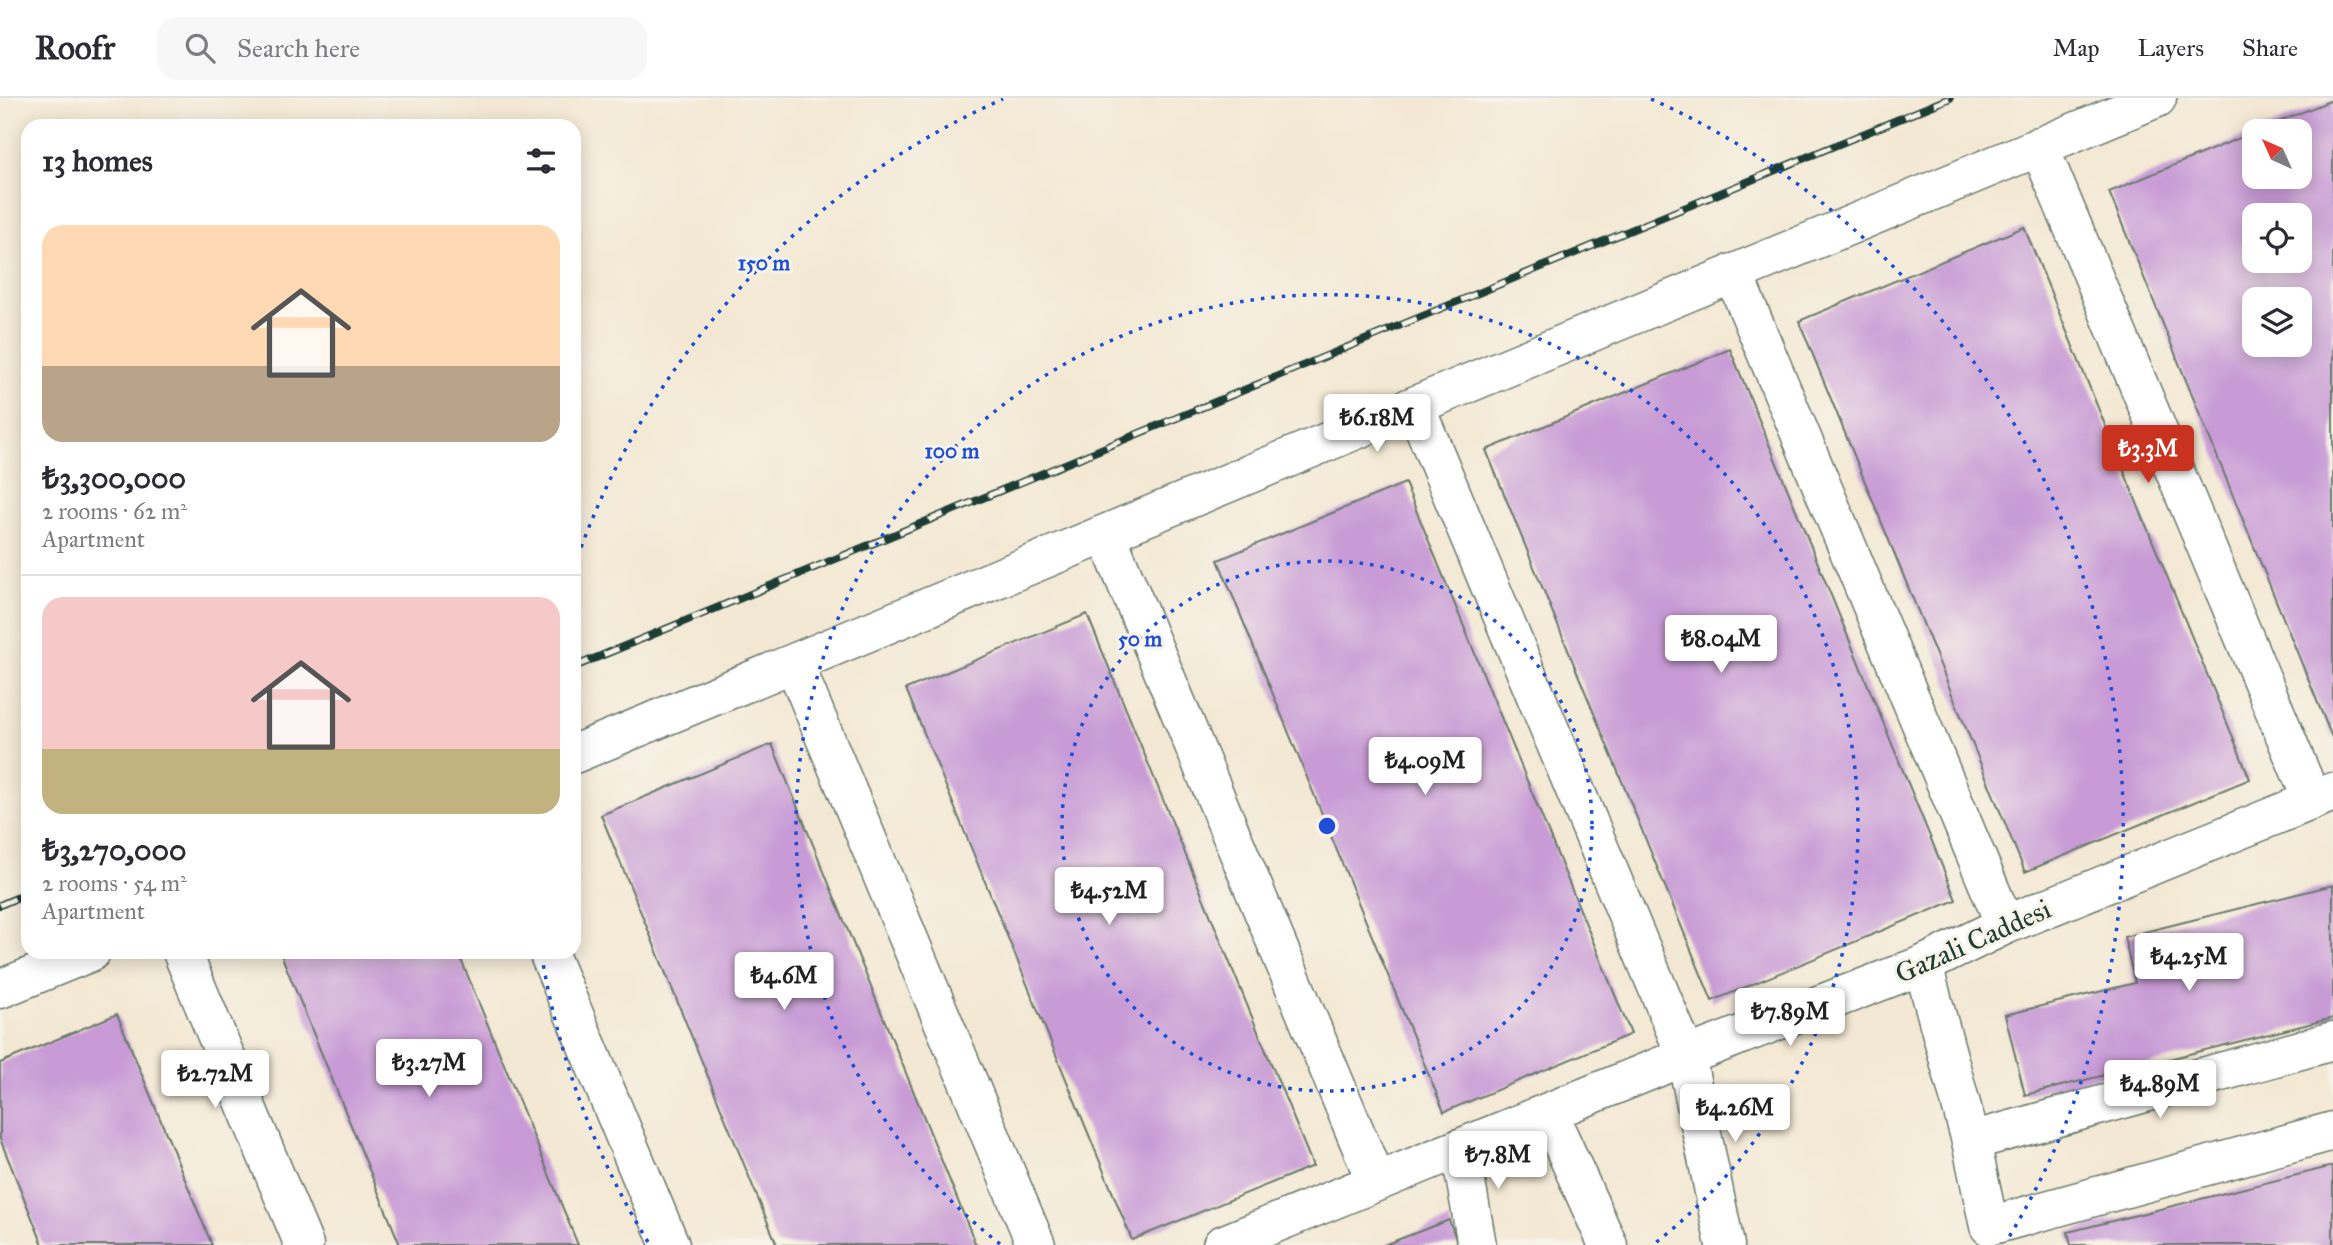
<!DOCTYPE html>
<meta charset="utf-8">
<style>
body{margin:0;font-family:"IM FELL Great Primer",serif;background:#f7f7f7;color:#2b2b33;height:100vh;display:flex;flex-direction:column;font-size:26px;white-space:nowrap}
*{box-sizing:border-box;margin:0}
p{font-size:23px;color:#7c7c81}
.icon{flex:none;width:38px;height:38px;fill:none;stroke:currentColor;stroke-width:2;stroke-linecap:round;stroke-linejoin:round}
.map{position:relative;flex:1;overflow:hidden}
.details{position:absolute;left:21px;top:21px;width:560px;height:840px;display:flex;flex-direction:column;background:#fff;border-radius:21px;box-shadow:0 4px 18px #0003}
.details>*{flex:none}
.needle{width:46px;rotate:315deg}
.tools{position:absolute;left:2242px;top:21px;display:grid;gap:14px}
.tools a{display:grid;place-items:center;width:70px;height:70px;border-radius:14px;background:#fff;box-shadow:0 4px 18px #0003;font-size:35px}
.price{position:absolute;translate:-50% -60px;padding:0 16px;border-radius:7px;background:#fff;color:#222;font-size:23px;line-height:46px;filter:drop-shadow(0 2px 4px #0008)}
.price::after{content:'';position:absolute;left:50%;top:42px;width:21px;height:16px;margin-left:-10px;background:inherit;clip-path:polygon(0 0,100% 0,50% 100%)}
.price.on{background:#c8321e;color:#fff}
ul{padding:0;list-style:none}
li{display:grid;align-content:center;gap:14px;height:371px;padding:0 21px}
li+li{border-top:2px solid #e1e1e2}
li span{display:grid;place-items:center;height:217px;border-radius:21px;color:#555}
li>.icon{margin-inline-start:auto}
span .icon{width:126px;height:126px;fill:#fffc;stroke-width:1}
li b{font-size:30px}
h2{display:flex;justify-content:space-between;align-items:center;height:84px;padding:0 21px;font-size:30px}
header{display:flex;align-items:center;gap:42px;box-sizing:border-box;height:98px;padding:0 35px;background:#fff;border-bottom:2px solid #e1e1e2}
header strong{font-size:33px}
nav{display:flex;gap:38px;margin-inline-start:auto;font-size:24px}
.search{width:490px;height:63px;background:#f7f7f7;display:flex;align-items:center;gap:18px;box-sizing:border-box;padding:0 24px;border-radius:21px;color:#7c7c81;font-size:26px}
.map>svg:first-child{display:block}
</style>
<header>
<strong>Roofr</strong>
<div class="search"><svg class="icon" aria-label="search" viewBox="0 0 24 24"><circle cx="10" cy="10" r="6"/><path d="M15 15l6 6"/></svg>Search here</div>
<nav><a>Map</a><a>Layers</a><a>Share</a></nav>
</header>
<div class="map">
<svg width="2333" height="1147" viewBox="0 0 2333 1147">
<rect width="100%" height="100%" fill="#f7f3e8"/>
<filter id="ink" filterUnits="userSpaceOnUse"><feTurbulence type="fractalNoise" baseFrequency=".0143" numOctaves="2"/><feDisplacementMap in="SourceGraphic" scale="14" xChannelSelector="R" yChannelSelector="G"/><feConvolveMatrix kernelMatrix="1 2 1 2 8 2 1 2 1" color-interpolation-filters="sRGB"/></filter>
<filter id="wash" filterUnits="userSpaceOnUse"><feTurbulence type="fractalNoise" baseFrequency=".00686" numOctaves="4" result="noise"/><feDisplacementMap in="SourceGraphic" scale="28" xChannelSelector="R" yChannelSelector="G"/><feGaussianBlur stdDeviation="1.57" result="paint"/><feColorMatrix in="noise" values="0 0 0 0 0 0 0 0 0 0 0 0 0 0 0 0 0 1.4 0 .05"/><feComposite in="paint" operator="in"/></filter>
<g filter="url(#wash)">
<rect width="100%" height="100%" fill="#f3e8d3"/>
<g id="blocks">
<!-- building -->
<path fill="#c89bd6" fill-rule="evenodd" d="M 2332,2 L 2333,5 L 2333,642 L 2109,94 L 2254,34 L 2254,79 L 2300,79 L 2300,33 L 2256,33 ZM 2254,117 L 2300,117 L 2300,163 L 2254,163 ZM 2254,201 L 2300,201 L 2300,247 L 2254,247 Z
M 2024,129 L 2250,681 L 2025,774 L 1799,223 Z
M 1730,251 L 1956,802 L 1712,903 L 1486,352 Z
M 1405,385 L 1631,936 L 1444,1014 L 1218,462 Z
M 1087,516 L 1313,1068 L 1132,1142 L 906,591 Z
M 772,646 L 976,1147 L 777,1147 L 601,717 Z
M 2333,787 L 2333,920 L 2025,997 L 2005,917 L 2135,885 L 2124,839 Z
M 280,854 L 458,854 L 578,1147 L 400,1147 Z
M 117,916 L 212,1147 L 43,1147 L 0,1041 L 0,965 Z
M 2333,1068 L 2333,1147 L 2071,1147 L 2068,1134 Z
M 1449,1122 L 1458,1147 L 1384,1147 Z"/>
</g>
</g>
<g filter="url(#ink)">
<use href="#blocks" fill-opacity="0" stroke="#69796c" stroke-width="2"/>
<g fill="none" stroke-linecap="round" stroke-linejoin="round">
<defs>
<path id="minor" d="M 2039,48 L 2312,702
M 1733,175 L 2005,827
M 1415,308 L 1686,958 L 1725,1147
M 1106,436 L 1376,1084
M 794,565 L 1036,1147
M 574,656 L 2157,0
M 182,854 L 304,1147
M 548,854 L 670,1147
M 1923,867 L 1971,1043 L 1989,1128 L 2333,1033
M 0,891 L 91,854
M 1548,1014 L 1608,1147
M 1971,1043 L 2333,943
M 1460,1050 L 1477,1147
M 1222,1147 L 1686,958 L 1923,867 L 2005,827 L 2333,694"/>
</defs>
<!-- minor casing -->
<use href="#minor" stroke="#69796c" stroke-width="41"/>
<!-- minor -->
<use href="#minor" stroke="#fff" stroke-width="38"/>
<defs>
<path id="rail" d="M 574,569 L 1950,0
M 0,807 L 28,795"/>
</defs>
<!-- rail casing -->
<use href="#rail" stroke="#1f3d34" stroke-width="8"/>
<!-- rail -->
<use href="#rail" stroke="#f7f3e8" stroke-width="5" stroke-dasharray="16" stroke-linecap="butt"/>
</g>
</g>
<!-- distance rings -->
<g fill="none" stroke="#1d4ed8" stroke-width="3.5" stroke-dasharray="3.5 7">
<circle cx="1327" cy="728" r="265"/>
<path d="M1000 1146A531 531 0 1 1 1654 1146"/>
<path d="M648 1144A796 796 0 0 1 542 859M574 469A796 796 0 0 1 1003 1M1651 1A796 796 0 0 1 2006 1144"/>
</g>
<g text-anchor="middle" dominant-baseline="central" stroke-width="6" stroke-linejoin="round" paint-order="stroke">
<!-- street labels -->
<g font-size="28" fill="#1f3d34" stroke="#f7f3e8">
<text transform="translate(1973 843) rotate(-24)">Gazali Caddesi</text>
</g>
</g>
<circle cx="1327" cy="728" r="10" fill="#1d4ed8" stroke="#f7f3e8" stroke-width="3.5"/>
<g font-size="21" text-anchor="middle" font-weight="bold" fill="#1d4ed8" stroke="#f7f3e8" stroke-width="6" stroke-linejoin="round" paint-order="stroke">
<text x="764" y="172">150 m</text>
<text x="952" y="360">100 m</text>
<text x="1140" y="548">50 m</text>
</g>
</svg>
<div class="tools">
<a><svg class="needle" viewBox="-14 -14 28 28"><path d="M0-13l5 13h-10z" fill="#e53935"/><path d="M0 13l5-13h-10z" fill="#7c7c81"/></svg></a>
<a><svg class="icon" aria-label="locate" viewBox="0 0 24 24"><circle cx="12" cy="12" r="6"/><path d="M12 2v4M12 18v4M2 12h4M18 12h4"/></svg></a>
<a><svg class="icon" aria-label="layers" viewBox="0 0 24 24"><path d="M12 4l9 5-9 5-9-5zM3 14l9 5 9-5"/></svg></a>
</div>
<b class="price" style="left:1377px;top:356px">₺6.18M</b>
<b class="price on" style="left:2148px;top:387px">₺3.3M</b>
<b class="price" style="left:1721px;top:577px">₺8.04M</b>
<b class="price" style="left:1425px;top:699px">₺4.09M</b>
<b class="price" style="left:1109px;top:829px">₺4.52M</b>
<b class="price" style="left:2189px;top:895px">₺4.25M</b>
<b class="price" style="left:784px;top:914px">₺4.6M</b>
<b class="price" style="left:1790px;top:950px">₺7.89M</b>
<b class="price" style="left:429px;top:1001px">₺3.27M</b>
<b class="price" style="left:215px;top:1012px">₺2.72M</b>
<b class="price" style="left:2160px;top:1022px">₺4.89M</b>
<b class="price" style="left:1735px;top:1046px">₺4.26M</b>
<b class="price" style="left:1498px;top:1093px">₺7.8M</b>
<section class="details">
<h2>13 homes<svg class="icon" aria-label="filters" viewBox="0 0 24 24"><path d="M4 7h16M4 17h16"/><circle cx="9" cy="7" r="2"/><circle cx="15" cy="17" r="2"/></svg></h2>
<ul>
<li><span style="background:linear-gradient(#ffd9b3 65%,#b9a48a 0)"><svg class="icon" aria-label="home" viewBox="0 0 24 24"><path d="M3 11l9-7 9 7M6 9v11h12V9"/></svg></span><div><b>₺3,300,000</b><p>2 rooms · 62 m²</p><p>Apartment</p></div></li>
<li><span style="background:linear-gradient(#f6c9c9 70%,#c2b280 0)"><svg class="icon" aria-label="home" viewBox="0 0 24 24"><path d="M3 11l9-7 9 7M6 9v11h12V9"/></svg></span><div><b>₺3,270,000</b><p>2 rooms · 54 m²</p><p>Apartment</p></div></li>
</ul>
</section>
</div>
